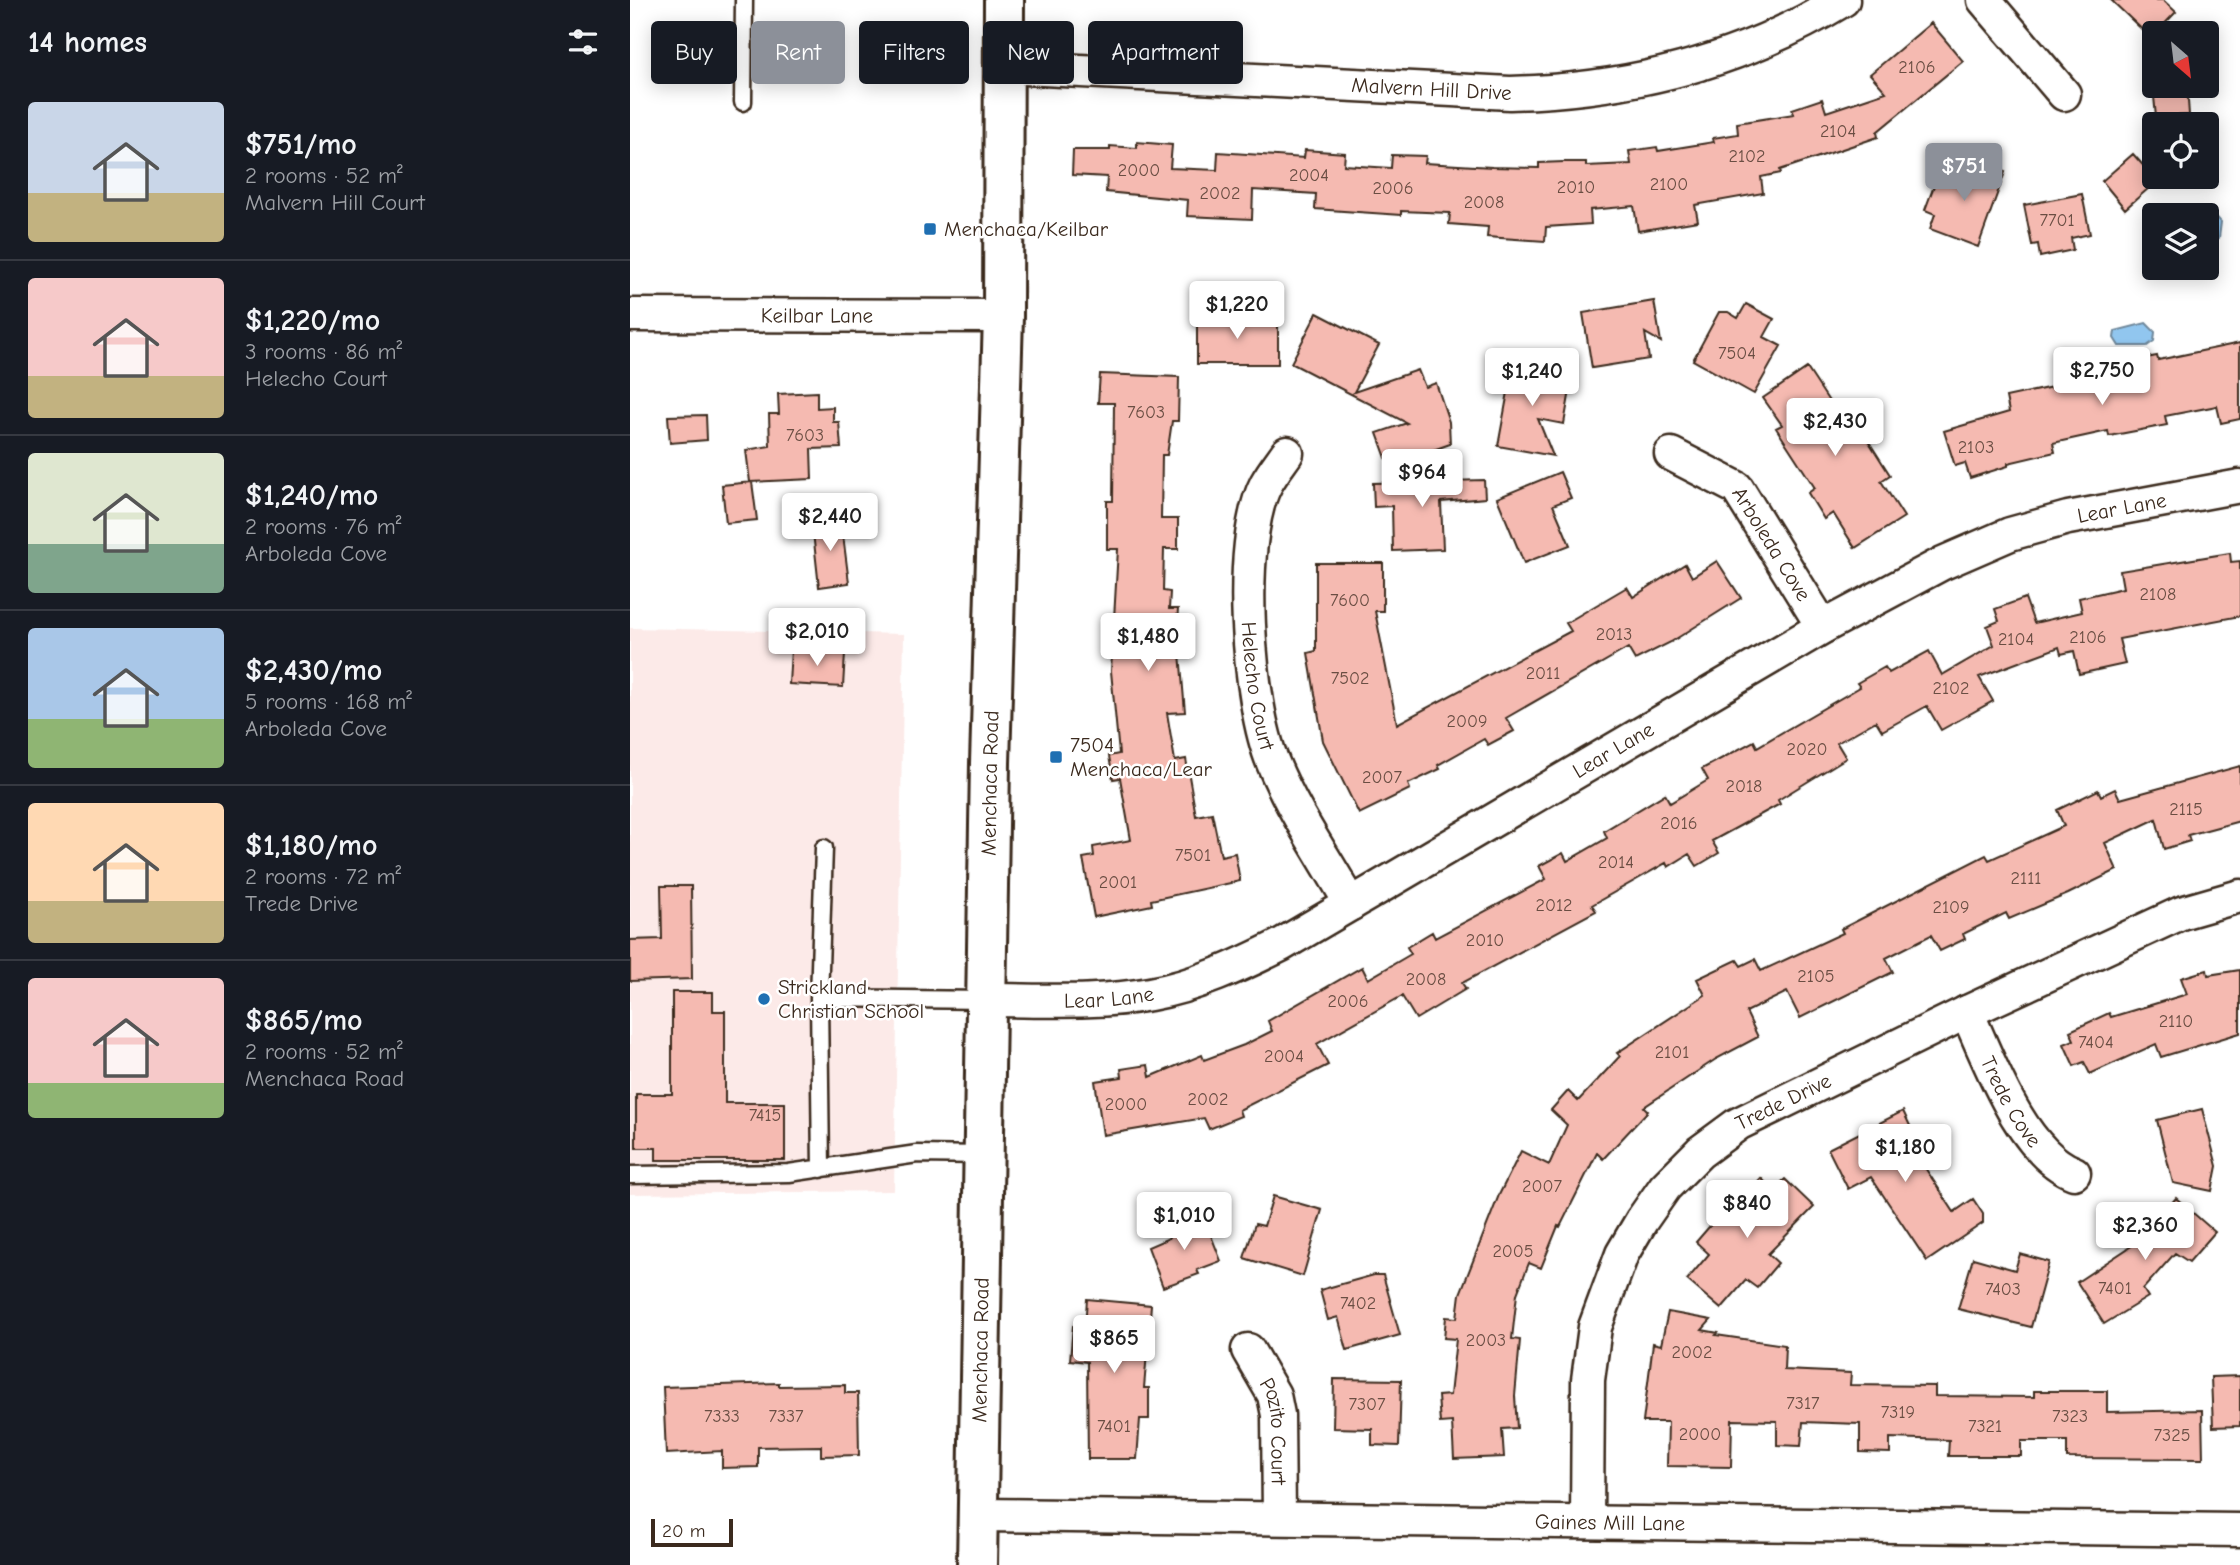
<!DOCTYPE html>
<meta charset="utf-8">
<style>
body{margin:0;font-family:"Comic Neue",sans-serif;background:#242831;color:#f1f3f6;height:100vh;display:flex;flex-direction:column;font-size:26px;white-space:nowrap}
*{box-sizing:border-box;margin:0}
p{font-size:23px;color:#9ea1a6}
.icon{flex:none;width:38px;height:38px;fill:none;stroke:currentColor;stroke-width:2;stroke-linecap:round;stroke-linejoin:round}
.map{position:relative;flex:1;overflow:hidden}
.panel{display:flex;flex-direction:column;background:#171b24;width:630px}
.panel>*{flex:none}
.guide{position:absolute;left:21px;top:21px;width:665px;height:63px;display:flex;gap:14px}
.needle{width:46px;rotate:152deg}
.fabs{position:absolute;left:1512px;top:21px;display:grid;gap:14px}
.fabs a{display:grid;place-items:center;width:77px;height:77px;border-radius:7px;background:#171b24;box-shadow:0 4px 18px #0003;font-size:35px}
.scale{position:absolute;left:21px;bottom:18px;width:82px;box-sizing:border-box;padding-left:7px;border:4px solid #3b2a1e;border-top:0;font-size:19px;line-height:24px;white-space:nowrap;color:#3b2a1e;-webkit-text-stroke:5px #fff;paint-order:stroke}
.price{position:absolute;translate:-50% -60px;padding:0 16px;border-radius:7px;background:#fff;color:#222;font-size:23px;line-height:46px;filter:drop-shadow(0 2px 4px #0008)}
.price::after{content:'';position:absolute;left:50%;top:42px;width:21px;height:16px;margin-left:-10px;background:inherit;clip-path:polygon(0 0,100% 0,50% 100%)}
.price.active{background:#8c9099;color:#fff}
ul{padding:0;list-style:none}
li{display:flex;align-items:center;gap:21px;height:175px;padding:0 28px}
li+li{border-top:2px solid #363941}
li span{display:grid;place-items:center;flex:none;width:196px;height:140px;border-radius:7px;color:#555}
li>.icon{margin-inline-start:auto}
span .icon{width:84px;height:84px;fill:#fffc;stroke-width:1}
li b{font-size:30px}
h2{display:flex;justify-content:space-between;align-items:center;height:84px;padding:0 28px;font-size:30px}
.tag{padding:0 24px;border-radius:7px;background:#171b24;box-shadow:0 4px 18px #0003;font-size:24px;line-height:63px}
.tag.active{background:#8c9099;color:#fff}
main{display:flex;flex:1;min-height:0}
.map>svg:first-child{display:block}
</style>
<main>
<section class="panel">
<h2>14 homes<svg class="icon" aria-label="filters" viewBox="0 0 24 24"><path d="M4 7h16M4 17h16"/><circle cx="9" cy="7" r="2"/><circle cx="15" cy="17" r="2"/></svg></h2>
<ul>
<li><span style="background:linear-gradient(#c9d6e8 65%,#c2b280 0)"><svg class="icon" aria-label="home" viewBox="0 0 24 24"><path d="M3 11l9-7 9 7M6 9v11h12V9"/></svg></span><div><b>$751/mo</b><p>2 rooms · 52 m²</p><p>Malvern Hill Court</p></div></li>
<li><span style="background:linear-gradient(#f6c9c9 70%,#c2b280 0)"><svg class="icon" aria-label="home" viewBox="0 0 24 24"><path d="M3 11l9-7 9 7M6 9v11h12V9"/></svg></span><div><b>$1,220/mo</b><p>3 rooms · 86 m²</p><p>Helecho Court</p></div></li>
<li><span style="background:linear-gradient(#dfe7d0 65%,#7fa58c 0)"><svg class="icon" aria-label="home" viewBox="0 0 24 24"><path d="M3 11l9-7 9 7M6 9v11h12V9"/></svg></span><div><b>$1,240/mo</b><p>2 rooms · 76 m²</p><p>Arboleda Cove</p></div></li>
<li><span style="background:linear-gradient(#a9c7e8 65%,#8fb573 0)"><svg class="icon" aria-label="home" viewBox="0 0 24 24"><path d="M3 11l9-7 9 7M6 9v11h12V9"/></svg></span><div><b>$2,430/mo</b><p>5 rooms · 168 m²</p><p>Arboleda Cove</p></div></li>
<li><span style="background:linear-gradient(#ffd9b3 70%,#c2b280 0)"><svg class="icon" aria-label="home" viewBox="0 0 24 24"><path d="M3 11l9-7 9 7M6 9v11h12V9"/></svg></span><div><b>$1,180/mo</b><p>2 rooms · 72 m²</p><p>Trede Drive</p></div></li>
<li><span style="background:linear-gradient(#f6c9c9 75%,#8fb573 0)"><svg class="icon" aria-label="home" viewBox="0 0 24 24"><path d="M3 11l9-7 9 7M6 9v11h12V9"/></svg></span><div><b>$865/mo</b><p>2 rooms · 52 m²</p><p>Menchaca Road</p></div></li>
</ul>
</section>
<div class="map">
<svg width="1610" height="1565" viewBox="0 0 1610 1565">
<rect width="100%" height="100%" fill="#fff"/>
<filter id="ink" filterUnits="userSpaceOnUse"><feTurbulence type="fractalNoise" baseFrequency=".0143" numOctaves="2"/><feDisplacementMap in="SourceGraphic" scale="14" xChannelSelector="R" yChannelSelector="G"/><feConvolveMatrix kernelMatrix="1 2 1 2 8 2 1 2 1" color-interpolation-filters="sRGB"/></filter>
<g filter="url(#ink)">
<!-- built -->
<path fill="#fceae8" d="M 0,628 L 274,634 L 264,1191 L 0,1194 Z"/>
<!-- water -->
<path fill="#91c6ef" stroke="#6f889b" stroke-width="2" d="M 1583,213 L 1591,222 L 1589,238 L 1585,241 L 1577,241 L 1577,218 Z
M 1516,323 L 1525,332 L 1524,341 L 1517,346 L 1489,346 L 1484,338 L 1485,331 Z"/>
<!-- building -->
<path fill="#f5bab1" stroke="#3b2a1e" stroke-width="2" d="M 1481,0 L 1533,0 L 1546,12 L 1521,38 Z
M 1301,23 L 1333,61 L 1247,132 L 1248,137 L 1150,170 L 1151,173 L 1131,177 L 1133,193 L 1065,205 L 1068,221 L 1008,231 L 1004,206 L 960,210 L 961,224 L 916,227 L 915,241 L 857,237 L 858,227 L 819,224 L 820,213 L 771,211 L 771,215 L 685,209 L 686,194 L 623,190 L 622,219 L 557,216 L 558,200 L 476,192 L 477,177 L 442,175 L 443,150 L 480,150 L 480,146 L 507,148 L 507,142 L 542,145 L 540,168 L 587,170 L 588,152 L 674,158 L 675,150 L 715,153 L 714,165 L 761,168 L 762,155 L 796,156 L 795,163 L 862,167 L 909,168 L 909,163 L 934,162 L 956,162 L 956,166 L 1001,164 L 999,151 L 1027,147 L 1028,151 L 1084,142 L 1083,138 L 1108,134 L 1107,123 L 1164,114 L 1162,109 L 1192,99 L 1196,112 L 1256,92 L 1240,74 Z
M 1523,86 L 1557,86 L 1559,115 L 1526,117 Z
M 1503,154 L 1527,181 L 1495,209 L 1472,181 Z
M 1351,163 L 1375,172 L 1348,247 L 1300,229 L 1305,214 L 1295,210 L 1311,167 L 1345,180 Z
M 1452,194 L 1460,234 L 1441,238 L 1443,250 L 1410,257 L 1408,244 L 1402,245 L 1394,205 Z
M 1024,301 L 1031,342 L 1015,333 L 1019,359 L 962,368 L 953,313 Z
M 1116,304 L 1144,319 L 1134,337 L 1151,346 L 1124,394 L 1063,360 L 1089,312 L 1098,312 L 1108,318 Z
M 687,313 L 749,345 L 724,392 L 788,370 L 795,387 L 806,383 L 819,422 L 820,444 L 759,466 L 747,433 L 777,423 L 661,363 Z
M 567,318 L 648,319 L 648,364 L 567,364 Z
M 1610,343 L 1610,419 L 1591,423 L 1587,406 L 1535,416 L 1537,425 L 1479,436 L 1478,431 L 1423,443 L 1425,452 L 1378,463 L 1378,466 L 1340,478 L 1335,463 L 1325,466 L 1314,431 L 1379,412 L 1376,397 L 1464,378 L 1463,368 L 1527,356 L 1528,360 Z
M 875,366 L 942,379 L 934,424 L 908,419 L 923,456 L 868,446 L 878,392 L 871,390 Z
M 1177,368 L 1208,415 L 1223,406 L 1239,430 L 1234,434 L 1260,475 L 1251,481 L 1274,517 L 1225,548 L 1203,513 L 1194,519 L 1178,493 L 1185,488 L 1146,428 L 1152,425 L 1133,398 Z
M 470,374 L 549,377 L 548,421 L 542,421 L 537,455 L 532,455 L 531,519 L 548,519 L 548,549 L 534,549 L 533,591 L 540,592 L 539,609 L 548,609 L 545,653 L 550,653 L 555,712 L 537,713 L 545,761 L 556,759 L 566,816 L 582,813 L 591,856 L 605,853 L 610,881 L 521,900 L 522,905 L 464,917 L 453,858 L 464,856 L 463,847 L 501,840 L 490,778 L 483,779 L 479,756 L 489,754 L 481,671 L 488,549 L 477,549 L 477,501 L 483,501 L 484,403 L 468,403 Z
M 187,392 L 187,408 L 203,407 L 203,422 L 209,422 L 211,448 L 181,449 L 182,479 L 120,482 L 116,450 L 140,446 L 139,414 L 149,414 L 148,394 Z
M 76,415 L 77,440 L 40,443 L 38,416 Z
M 930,472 L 941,498 L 923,505 L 940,545 L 894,563 L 867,498 Z
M 854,480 L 855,498 L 811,502 L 813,549 L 763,551 L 762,506 L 744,507 L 743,483 Z
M 122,482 L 127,520 L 96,523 L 92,485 Z
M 211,519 L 219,583 L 189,587 L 182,523 Z
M 1600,553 L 1601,562 L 1610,561 L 1610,616 L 1489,639 L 1495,664 L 1449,674 L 1444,651 L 1431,654 L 1429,647 L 1349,677 L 1363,701 L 1311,730 L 1297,706 L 1252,731 L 1246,721 L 1207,743 L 1216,758 L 1148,800 L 1150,804 L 1082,841 L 1089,853 L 1067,866 L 1059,854 L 1038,867 L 1036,863 L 962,905 L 966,911 L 832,983 L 836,989 L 786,1019 L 772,996 L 687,1044 L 698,1065 L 609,1110 L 611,1116 L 579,1129 L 574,1118 L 473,1135 L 465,1081 L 492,1077 L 491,1069 L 518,1065 L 520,1077 L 572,1055 L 574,1060 L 614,1045 L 642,1031 L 638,1021 L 732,967 L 738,979 L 781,954 L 777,947 L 802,932 L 805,938 L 916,879 L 909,866 L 933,853 L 937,861 L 977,838 L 974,831 L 1035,794 L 1040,803 L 1078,780 L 1072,769 L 1124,741 L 1127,747 L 1230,687 L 1227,683 L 1255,667 L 1259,673 L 1299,651 L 1312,675 L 1364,645 L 1357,626 L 1369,621 L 1365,609 L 1395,598 L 1404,623 L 1452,612 L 1449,598 L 1493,588 L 1490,571 Z
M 1087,561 L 1111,598 L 1041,642 L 1005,660 L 998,648 L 876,718 L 884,731 L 858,745 L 854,739 L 808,765 L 810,769 L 778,784 L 780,789 L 729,814 L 693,741 L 678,653 L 686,651 L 686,563 L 753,563 L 753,611 L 745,611 L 767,724 L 941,631 L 936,623 L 997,587 L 1003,597 L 1055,564 L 1062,577 Z
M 161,649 L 215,653 L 213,687 L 159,684 Z
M 1610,766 L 1610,821 L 1558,835 L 1560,841 L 1534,849 L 1526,819 L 1475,843 L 1487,870 L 1438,894 L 1379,919 L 1376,913 L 1333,934 L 1335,939 L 1310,951 L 1301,935 L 1256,958 L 1263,972 L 1170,1018 L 1157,992 L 1116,1012 L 1128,1037 L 1086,1059 L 1014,1107 L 1018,1111 L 973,1159 L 967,1153 L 930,1227 L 928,1226 L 911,1268 L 899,1263 L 887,1294 L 882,1339 L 890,1340 L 885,1396 L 887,1428 L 872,1429 L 874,1457 L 824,1459 L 822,1422 L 810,1423 L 808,1396 L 820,1395 L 826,1339 L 814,1338 L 816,1317 L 827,1318 L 830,1294 L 869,1195 L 891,1151 L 919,1165 L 937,1125 L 921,1110 L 938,1091 L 948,1101 L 990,1056 L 987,1053 L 1075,995 L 1067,979 L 1107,960 L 1111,966 L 1125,959 L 1131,971 L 1213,933 L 1211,929 L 1356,855 L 1359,860 L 1434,826 L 1427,810 L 1468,790 L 1471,796 L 1485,789 L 1490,799 Z
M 31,886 L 61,886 L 62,979 L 0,981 L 0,940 L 32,939 Z
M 1577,970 L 1578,975 L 1610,970 L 1610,1033 L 1531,1057 L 1526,1044 L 1460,1074 L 1454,1062 L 1444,1066 L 1434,1044 L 1444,1040 L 1440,1031 L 1479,1013 L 1481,1017 L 1557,994 L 1551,978 Z
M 42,992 L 83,992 L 83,1011 L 95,1011 L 95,1103 L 155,1103 L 155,1160 L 26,1160 L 26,1148 L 6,1148 L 6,1094 L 42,1094 Z
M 1572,1109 L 1587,1166 L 1582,1191 L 1543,1183 L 1527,1120 Z
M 1273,1111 L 1292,1151 L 1286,1154 L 1324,1212 L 1343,1199 L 1353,1214 L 1353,1223 L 1297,1261 L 1241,1177 L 1218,1189 L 1198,1149 Z
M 1131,1178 L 1143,1190 L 1155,1179 L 1184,1207 L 1138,1254 L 1148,1263 L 1127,1288 L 1116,1280 L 1091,1309 L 1057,1280 L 1079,1254 L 1066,1242 L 1091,1213 L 1095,1217 Z
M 643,1196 L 692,1210 L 673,1276 L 614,1258 L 625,1224 L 634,1226 Z
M 1546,1198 L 1585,1232 L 1559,1262 L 1545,1253 L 1513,1289 L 1518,1297 L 1474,1324 L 1447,1282 L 1509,1241 Z
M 573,1215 L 591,1261 L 567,1270 L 569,1274 L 533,1287 L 518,1247 L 539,1238 L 536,1230 Z
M 1390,1254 L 1419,1262 L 1401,1327 L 1328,1309 L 1343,1258 L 1385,1270 Z
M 744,1275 L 753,1275 L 770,1335 L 717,1350 L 708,1317 L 698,1320 L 690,1290 Z
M 457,1299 L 521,1305 L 514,1388 L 519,1388 L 519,1419 L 510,1419 L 507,1459 L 458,1459 L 457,1362 L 440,1360 L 443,1326 L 455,1327 Z
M 1038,1312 L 1081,1320 L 1072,1330 L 1088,1333 L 1086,1335 L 1155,1345 L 1154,1370 L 1221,1373 L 1220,1385 L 1305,1386 L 1305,1396 L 1404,1397 L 1404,1391 L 1477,1391 L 1477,1412 L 1572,1410 L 1573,1459 L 1437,1458 L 1437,1441 L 1391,1441 L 1391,1456 L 1318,1456 L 1319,1440 L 1260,1438 L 1260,1453 L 1230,1452 L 1230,1424 L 1173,1422 L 1171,1446 L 1147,1445 L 1147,1421 L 1102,1420 L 1101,1467 L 1037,1466 L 1038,1422 L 1013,1422 L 1023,1343 L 1031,1345 Z
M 1610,1376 L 1610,1426 L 1583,1427 L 1581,1377 Z
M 704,1379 L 771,1380 L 769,1446 L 742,1445 L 742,1429 L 703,1428 Z
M 149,1383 L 149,1386 L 215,1385 L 215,1393 L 228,1393 L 229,1455 L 191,1456 L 191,1446 L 128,1447 L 128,1467 L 92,1468 L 92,1451 L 36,1454 L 33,1387 Z"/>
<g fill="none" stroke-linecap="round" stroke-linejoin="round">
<defs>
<path id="service" d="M 113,102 L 114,0
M 189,998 L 358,1000
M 191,1169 L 189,998 L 194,848
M 0,1175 L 159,1173 L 287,1154 L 354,1155"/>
<g id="minor">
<path d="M 1354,0 L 1434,94"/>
<path id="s1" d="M 373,67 L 880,93 C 999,90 1111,62 1213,0"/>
<path id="s2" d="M 0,315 L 373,316"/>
<path id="s3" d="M 657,453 C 650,463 642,473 636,484 C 606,542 618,704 643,763 C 663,812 695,858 721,904"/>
<path id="s4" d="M 1041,454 L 1107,488 L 1193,627"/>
<path id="s5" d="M 358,1000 C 411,1000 467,1004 520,994 C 566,986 609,966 651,945 L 1193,627 L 1313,563 L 1380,534 L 1438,518 L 1610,486"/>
<path id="s6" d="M 1337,1012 C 1359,1061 1392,1153 1444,1173"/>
<path id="s7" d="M 618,1350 L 644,1395 L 648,1415 L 649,1517"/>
<path id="s8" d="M 348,1515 L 1610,1530"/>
<path id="s9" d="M 957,1522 L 958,1380 L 965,1327 L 992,1254 L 1012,1220 L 1035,1187 L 1070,1152 L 1108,1124 L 1337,1012 L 1551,913 L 1610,896"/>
</g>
<g id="secondary">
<path id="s10" d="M 347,1565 L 360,763 L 373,316 L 374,0"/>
</g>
</defs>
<!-- service casing -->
<use href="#service" stroke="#3b2a1e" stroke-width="21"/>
<!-- minor casing -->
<use href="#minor" stroke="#3b2a1e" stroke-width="37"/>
<!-- secondary casing -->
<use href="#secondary" stroke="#3b2a1e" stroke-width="44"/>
<!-- service -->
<use href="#service" stroke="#fff" stroke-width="16"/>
<!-- minor -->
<use href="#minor" stroke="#fff" stroke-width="32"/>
<!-- secondary -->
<use href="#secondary" stroke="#fff" stroke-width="38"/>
</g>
</g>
<!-- markers -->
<g fill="#1f6fb2" stroke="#fff" stroke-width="2.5">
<rect x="293" y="222" width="14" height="14" rx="3.5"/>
<rect x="419" y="750" width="14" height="14" rx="3.5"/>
<circle cx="134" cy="999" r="7"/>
</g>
<g text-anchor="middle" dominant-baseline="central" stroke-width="5" stroke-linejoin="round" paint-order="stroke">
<!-- number labels -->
<g font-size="18" fill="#6a4e43">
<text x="1287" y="67">2106</text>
<text x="1208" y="131">2104</text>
<text x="1117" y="156">2102</text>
<text x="509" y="170">2000</text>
<text x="679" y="175">2004</text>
<text x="1039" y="184">2100</text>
<text x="946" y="187">2010</text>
<text x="763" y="188">2006</text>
<text x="590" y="193">2002</text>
<text x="854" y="202">2008</text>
<text x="1427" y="220">7701</text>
<text x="1107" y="353">7504</text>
<text x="516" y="412">7603</text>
<text x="175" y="435">7603</text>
<text x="1346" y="447">2103</text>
<text x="1528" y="594">2108</text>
<text x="720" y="600">7600</text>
<text x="984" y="634">2013</text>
<text x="1458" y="637">2106</text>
<text x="1386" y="639">2104</text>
<text x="913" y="673">2011</text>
<text x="720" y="678">7502</text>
<text x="1321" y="688">2102</text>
<text x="837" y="721">2009</text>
<text x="1177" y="749">2020</text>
<text x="752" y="777">2007</text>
<text x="1114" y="786">2018</text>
<text x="1556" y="809">2115</text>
<text x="1049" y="823">2016</text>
<text x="563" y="855">7501</text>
<text x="986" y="862">2014</text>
<text x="1396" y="878">2111</text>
<text x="488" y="882">2001</text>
<text x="924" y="905">2012</text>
<text x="1321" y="907">2109</text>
<text x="855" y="940">2010</text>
<text x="1186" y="976">2105</text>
<text x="796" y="979">2008</text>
<text x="718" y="1001">2006</text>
<text x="1546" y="1021">2110</text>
<text x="1466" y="1042">7404</text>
<text x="1042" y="1052">2101</text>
<text x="654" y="1056">2004</text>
<text x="578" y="1099">2002</text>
<text x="496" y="1104">2000</text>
<text x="135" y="1115">7415</text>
<text x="912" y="1186">2007</text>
<text x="883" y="1251">2005</text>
<text x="1485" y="1288">7401</text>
<text x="1373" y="1289">7403</text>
<text x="728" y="1303">7402</text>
<text x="856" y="1340">2003</text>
<text x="1062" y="1352">2002</text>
<text x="1173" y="1403">7317</text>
<text x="737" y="1404">7307</text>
<text x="1268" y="1412">7319</text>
<text x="92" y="1416">7333</text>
<text x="156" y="1416">7337</text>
<text x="1440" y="1416">7323</text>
<text x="484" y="1426">7401</text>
<text x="1355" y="1426">7321</text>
<text x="1070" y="1434">2000</text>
<text x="1542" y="1435">7325</text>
</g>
<!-- street labels -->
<g font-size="21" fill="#3b2a1e" stroke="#fff">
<text stroke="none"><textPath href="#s1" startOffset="429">Malvern Hill Drive</textPath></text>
<text stroke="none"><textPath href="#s2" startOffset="187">Keilbar Lane</textPath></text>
<text stroke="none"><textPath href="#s5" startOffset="1255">Lear Lane</textPath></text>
<text stroke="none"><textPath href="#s4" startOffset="140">Arboleda Cove</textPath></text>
<text stroke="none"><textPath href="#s3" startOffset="242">Helecho Court</textPath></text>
<text stroke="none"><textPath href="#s5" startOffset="688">Lear Lane</textPath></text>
<text stroke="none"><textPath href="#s10" startOffset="782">Menchaca Road</textPath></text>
<text stroke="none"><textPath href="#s5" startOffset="121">Lear Lane</textPath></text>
<text stroke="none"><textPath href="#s6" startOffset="100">Trede Cove</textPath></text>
<text stroke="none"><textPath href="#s9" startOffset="500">Trede Drive</textPath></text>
<text stroke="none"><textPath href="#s10" startOffset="215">Menchaca Road</textPath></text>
<text stroke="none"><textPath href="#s7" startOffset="88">Pozito Court</textPath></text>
<text stroke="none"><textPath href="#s8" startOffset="632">Gaines Mill Lane</textPath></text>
</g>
<!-- poi labels -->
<g font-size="21" fill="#3b2a1e" stroke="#fff" text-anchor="start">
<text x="314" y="229">Menchaca/Keilbar</text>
<text x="440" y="745">7504<tspan x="440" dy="24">Menchaca/Lear</tspan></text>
<text x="148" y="987">Strickland<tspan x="148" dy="24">Christian School</tspan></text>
</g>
</g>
</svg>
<div class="fabs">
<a><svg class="needle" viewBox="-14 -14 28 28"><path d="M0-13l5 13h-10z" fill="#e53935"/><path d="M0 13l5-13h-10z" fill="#9ea1a6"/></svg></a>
<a><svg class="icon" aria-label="locate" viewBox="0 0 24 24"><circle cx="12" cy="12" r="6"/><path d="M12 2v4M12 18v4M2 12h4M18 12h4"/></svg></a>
<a><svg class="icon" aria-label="layers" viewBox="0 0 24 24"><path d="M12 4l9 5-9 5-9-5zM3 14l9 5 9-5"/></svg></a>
</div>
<div class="scale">20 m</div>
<b class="price active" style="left:1334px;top:203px">$751</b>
<b class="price" style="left:607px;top:341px">$1,220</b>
<b class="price" style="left:1472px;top:407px">$2,750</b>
<b class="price" style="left:902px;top:408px">$1,240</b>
<b class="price" style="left:1205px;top:458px">$2,430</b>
<b class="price" style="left:792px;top:509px">$964</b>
<b class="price" style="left:200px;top:553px">$2,440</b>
<b class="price" style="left:187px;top:668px">$2,010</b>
<b class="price" style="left:518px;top:673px">$1,480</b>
<b class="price" style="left:1275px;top:1184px">$1,180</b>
<b class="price" style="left:1117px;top:1240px">$840</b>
<b class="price" style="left:554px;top:1252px">$1,010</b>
<b class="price" style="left:1515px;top:1262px">$2,360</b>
<b class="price" style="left:484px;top:1375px">$865</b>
<div class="guide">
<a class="tag">Buy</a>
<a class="tag active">Rent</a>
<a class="tag">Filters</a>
<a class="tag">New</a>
<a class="tag">Apartment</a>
</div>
</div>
</main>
